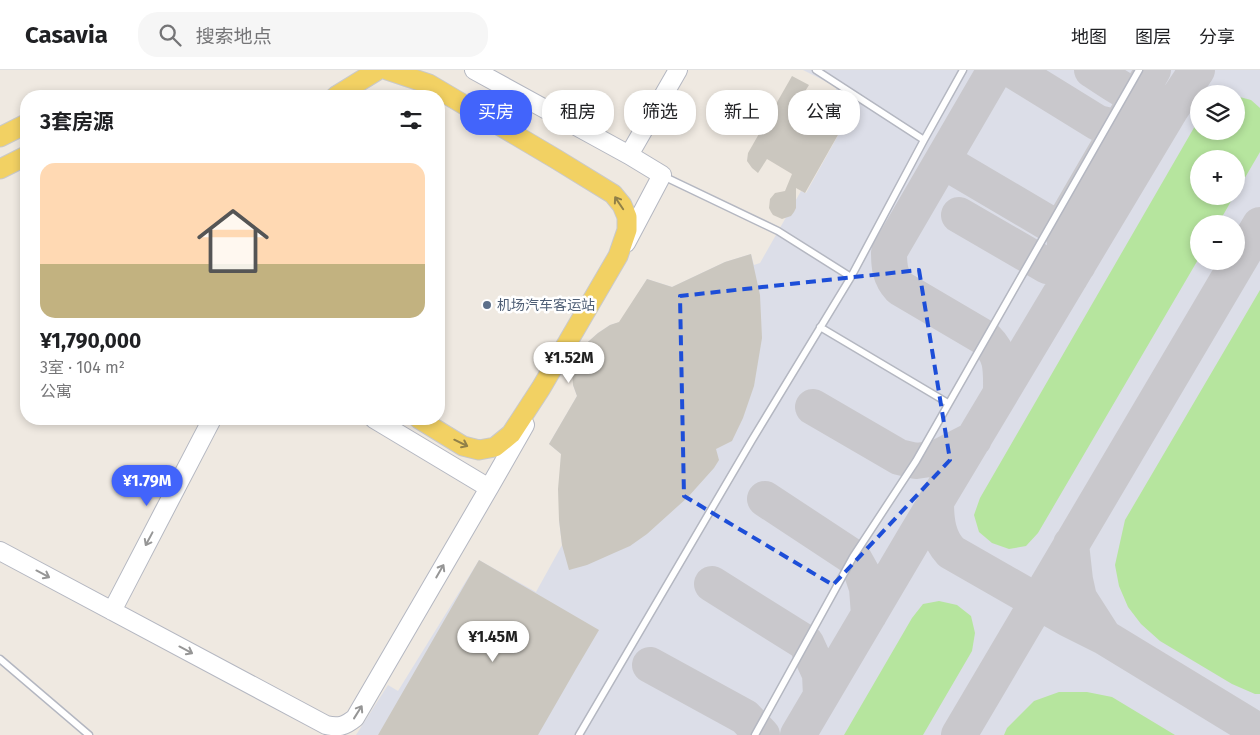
<!DOCTYPE html>
<html lang="zh">
<meta charset="utf-8">
<style>
body{margin:0;font-family:"Fira Sans","Noto Sans SC",sans-serif;background:#f6f6f6;color:#202124;height:100vh;display:flex;flex-direction:column;font-size:19px;white-space:nowrap}
*{box-sizing:border-box;margin:0}
p{font-size:16px;color:#757577}
.icon{flex:none;width:28px;height:28px;fill:none;stroke:currentColor;stroke-width:2;stroke-linecap:round;stroke-linejoin:round}
.map{position:relative;flex:1;overflow:hidden}
.details{position:absolute;left:20px;top:20px;width:425px;height:335px;display:flex;flex-direction:column;background:#fff;border-radius:20px;box-shadow:0 2px 8px #0003}
.details>*{flex:none}
.banner{position:absolute;left:460px;top:20px;width:475px;height:45px;display:flex;gap:10px}
.fabs{position:absolute;left:1190px;top:15px;display:grid;gap:10px}
.fabs a{display:grid;place-items:center;width:55px;height:55px;border-radius:50%;background:#fff;box-shadow:0 2px 8px #0003;font-size:25px}
.price{position:absolute;translate:-50% -42px;padding:0 11px;border-radius:18px;background:#fff;color:#222;font-size:16px;line-height:32px;filter:drop-shadow(0 1px 2px #0008)}
.price::after{content:'';position:absolute;left:50%;top:30px;width:15px;height:11px;margin-left:-8px;background:inherit;clip-path:polygon(0 0,100% 0,50% 100%)}
.price.current{background:#4264fb;color:#fff}
ul{padding:0;list-style:none}
li{display:grid;align-content:center;gap:10px;height:265px;padding:0 20px}
li+li{border-top:1px solid #e0e0e0}
li span{display:grid;place-items:center;height:155px;border-radius:15px;color:#555}
li>.icon{margin-inline-start:auto}
span .icon{width:90px;height:90px;fill:#fffc;stroke-width:1}
li b{font-size:21px}
h2{display:flex;justify-content:space-between;align-items:center;height:60px;padding:0 20px;font-size:21px}
.pill{padding:0 18px;border-radius:20px;background:#fff;box-shadow:0 2px 8px #0003;font-size:18px;line-height:45px}
.pill.current{background:#4264fb;color:#fff}
header{display:flex;align-items:center;gap:30px;box-sizing:border-box;height:70px;padding:0 25px;background:#fff;border-bottom:1px solid #e0e0e0}
header strong{font-size:24px}
nav{display:flex;gap:28px;margin-inline-start:auto;font-size:18px}
.search{width:350px;height:45px;background:#f6f6f6;display:flex;align-items:center;gap:12px;box-sizing:border-box;padding:0 18px;border-radius:20px;color:#757577;font-size:19px}
.map>svg:first-child{display:block}
</style>
<header>
<strong>Casavia</strong>
<div class="search"><svg class="icon" aria-label="search" viewBox="0 0 24 24"><circle cx="10" cy="10" r="6"/><path d="M15 15l6 6"/></svg>搜索地点</div>
<nav><a>地图</a><a>图层</a><a>分享</a></nav>
</header>
<div class="map">
<svg width="1260" height="665" viewBox="0 0 1260 665">
<rect width="100%" height="100%" fill="#efe9e1"/>
<!-- airport -->
<path fill="#dcdee8" fill-rule="evenodd" d="M 803,0 L 1260,0 L 1260,665 L 356,665 L 388,615 L 398,621 L 479,490 L 536,522 L 562,475 L 559,450 L 561,384 L 549,374 L 577,326 L 573,315 L 574,291 L 581,278 L 598,263 L 610,255 L 620,252 L 647,209 L 672,217 L 725,192 L 751,184 L 754,195 L 760,193 L 801,121 L 806,123 L 847,49 L 846,39 L 840,30 L 834,26 L 837,17 ZM 1199,24 L 1236,24 L 1236,61 L 1199,61 ZM 1199,89 L 1236,89 L 1236,126 L 1199,126 ZM 1199,154 L 1236,154 L 1236,191 L 1199,191 Z"/>
<!-- grass -->
<path fill="#b6e59e" d="M 1236,26 L 1251,30 L 1260,38 L 1260,82 L 1236,123 L 1236,89 L 1199,89 L 1199,126 L 1234,126 L 1218,154 L 1199,154 L 1199,188 L 1038,463 L 1026,476 L 1009,479 L 992,473 L 979,462 L 974,445 L 980,428 L 1199,49 L 1199,61 L 1236,61 Z
M 1260,220 L 1260,624 L 1255,624 L 1232,614 L 1160,571 L 1141,554 L 1128,537 L 1119,516 L 1115,495 L 1125,450 Z
M 939,531 L 957,535 L 971,546 L 975,563 L 972,581 L 923,665 L 844,665 L 912,548 L 923,534 Z
M 1059,622 L 1087,622 L 1112,627 L 1175,665 L 1004,665 L 1007,658 L 1034,631 Z"/>
<g fill="none" stroke-linecap="round" stroke-linejoin="round">
<!-- taxiway -->
<path stroke="#c9c8cc" stroke-width="36" d="M 995,0 L 889,182 C 889,197 890,207 900,218 L 985,268 C 1003,286 1001,299 1001,323
M 1012,0 L 1098,53 L 1119,58 L 1141,52
M 1092,0 C 1113,13 1136,32 1161,32
M 955,98 L 1050,154 L 1065,154 L 1087,147
M 959,145 L 1047,196 C 1059,199 1067,199 1078,195
M 1070,208 C 1067,189 1062,169 1066,150 L 1153,0
M 813,337 L 899,387 L 916,391 L 937,388 L 974,369
M 765,429 L 853,487 L 862,503 L 867,518 L 869,545
M 936,432 C 936,451 938,468 951,482 L 1068,549 L 1104,567 L 1260,662
M 1071,474 L 1075,510 L 1079,528 L 1104,567
M 712,514 L 806,573 L 820,604 L 821,626
M 650,595 L 745,647 L 762,665
M 798,665 L 916,465 L 1171,39 L 1197,0
M 959,665 L 1260,155"/>
</g>
<!-- building -->
<path fill="#cbc7bf" d="M 792,6 L 809,15 L 804,23 L 827,37 L 834,26 L 840,30 L 846,40 L 847,49 L 805,123 L 796,118 L 796,138 L 794,142 L 791,146 L 782,149 L 773,145 L 771,142 L 769,138 L 770,129 L 775,123 L 785,121 L 792,104 L 767,89 L 758,103 L 752,98 L 747,91 L 748,83 Z
M 751,184 L 760,225 L 762,268 L 754,316 L 743,348 L 732,371 L 716,379 L 719,390 L 714,398 L 688,427 L 647,464 L 630,476 L 614,483 L 587,495 L 569,500 L 562,475 L 559,450 L 558,419 L 561,384 L 549,374 L 577,326 L 573,315 L 572,302 L 574,291 L 581,278 L 598,263 L 610,255 L 619,252 L 647,209 L 672,217 L 725,192 Z
M 479,490 L 599,560 L 576,599 L 538,665 L 378,665 Z"/>
<g fill="none" stroke-linecap="round" stroke-linejoin="round">
<defs>
<path id="lane" d="M 816,0 L 924,70
M 663,106 L 778,161 L 851,207
M 820,257 L 948,333
M 0,589 L 89,665
M 579,665 L 752,370 L 851,207 L 924,70 L 963,0
M 755,665 L 853,487 L 916,391 L 1139,0"/>
<path id="secondary" d="M 474,0 L 629,85 L 662,105 L 626,173
M 629,85 L 678,0
M 374,349 L 489,418 L 525,355
M 0,481 L 326,655 C 339,658 345,656 355,648 L 489,418
M 112,541 L 212,349"/>
<path id="primary" d="M 387,0 L 429,14 L 556,89 L 613,124 L 622,135 L 627,147 L 627,160 L 618,186 L 541,318 L 511,364 L 495,377 L 479,380 L 463,376 L 419,349
M 336,26 L 378,0
M 0,67 L 26,54
M 0,99 L 26,86"/>
</defs>
<!-- lane casing -->
<use href="#lane" stroke="#b4b7c1" stroke-width="9"/>
<!-- secondary casing -->
<use href="#secondary" stroke="#b4b7c1" stroke-width="20"/>
<!-- primary casing -->
<use href="#primary" stroke="#c9c9c9" stroke-width="21"/>
<!-- lane -->
<use href="#lane" stroke="#fff" stroke-width="6"/>
<!-- secondary -->
<use href="#secondary" stroke="#fff" stroke-width="18"/>
<!-- primary -->
<use href="#primary" stroke="#f2d163" stroke-width="19"/>
</g>
<!-- one-way arrows -->
<defs><path id="oneway-shaft" d="M-6 0H5M1.5-3L5.5 0L1.5 3" fill="none" stroke-width="1.6" stroke-linecap="round" stroke-linejoin="round" transform="scale(1.25)"/></defs>
<g stroke="#908048">
<use href="#oneway-shaft" transform="translate(619 133) rotate(-124)"/>
<use href="#oneway-shaft" transform="translate(461 373) rotate(26)"/>
</g>
<g stroke="#969696">
<use href="#oneway-shaft" transform="translate(149 469) rotate(118)"/>
<use href="#oneway-shaft" transform="translate(440 501) rotate(-60)"/>
<use href="#oneway-shaft" transform="translate(43 504) rotate(28)"/>
<use href="#oneway-shaft" transform="translate(186 580) rotate(28)"/>
<use href="#oneway-shaft" transform="translate(358 642) rotate(-58)"/>
</g>
<!-- marked area -->
<path fill="none" stroke="#1d4ed8" stroke-width="4" stroke-dasharray="10 6" stroke-linejoin="round" d="M 919,200 L 950,390 L 833,515 L 684,426 L 680,226 Z"/>
<!-- markers -->
<circle fill="#5c6f8a" stroke="#fff" stroke-width="2" cx="487" cy="235" r="5"/>
<g text-anchor="middle" dominant-baseline="central" stroke-width="5" stroke-linejoin="round" paint-order="stroke">
<!-- service labels -->
<g font-size="14" fill="#4e5e75" stroke="#fff" text-anchor="start">
<text x="497" y="235">机场汽车客运站</text>
</g>
</g>
</svg>
<div class="fabs">
<a><svg class="icon" aria-label="layers" viewBox="0 0 24 24"><path d="M12 4l9 5-9 5-9-5zM3 14l9 5 9-5"/></svg></a>
<a>+</a>
<a>−</a>
</div>
<b class="price" style="left:569px;top:314px">¥1.52M</b>
<b class="price current" style="left:147px;top:437px">¥1.79M</b>
<b class="price" style="left:493px;top:593px">¥1.45M</b>
<div class="banner">
<a class="pill current">买房</a>
<a class="pill">租房</a>
<a class="pill">筛选</a>
<a class="pill">新上</a>
<a class="pill">公寓</a>
</div>
<section class="details">
<h2>3套房源<svg class="icon" aria-label="filters" viewBox="0 0 24 24"><path d="M4 7h16M4 17h16"/><circle cx="9" cy="7" r="2"/><circle cx="15" cy="17" r="2"/></svg></h2>
<ul>
<li><span style="background:linear-gradient(#ffd9b3 65%,#c2b280 0)"><svg class="icon" aria-label="home" viewBox="0 0 24 24"><path d="M3 11l9-7 9 7M6 9v11h12V9"/></svg></span><div><b>¥1,790,000</b><p>3室 · 104 m²</p><p>公寓</p></div></li>
</ul>
</section>
</div>
